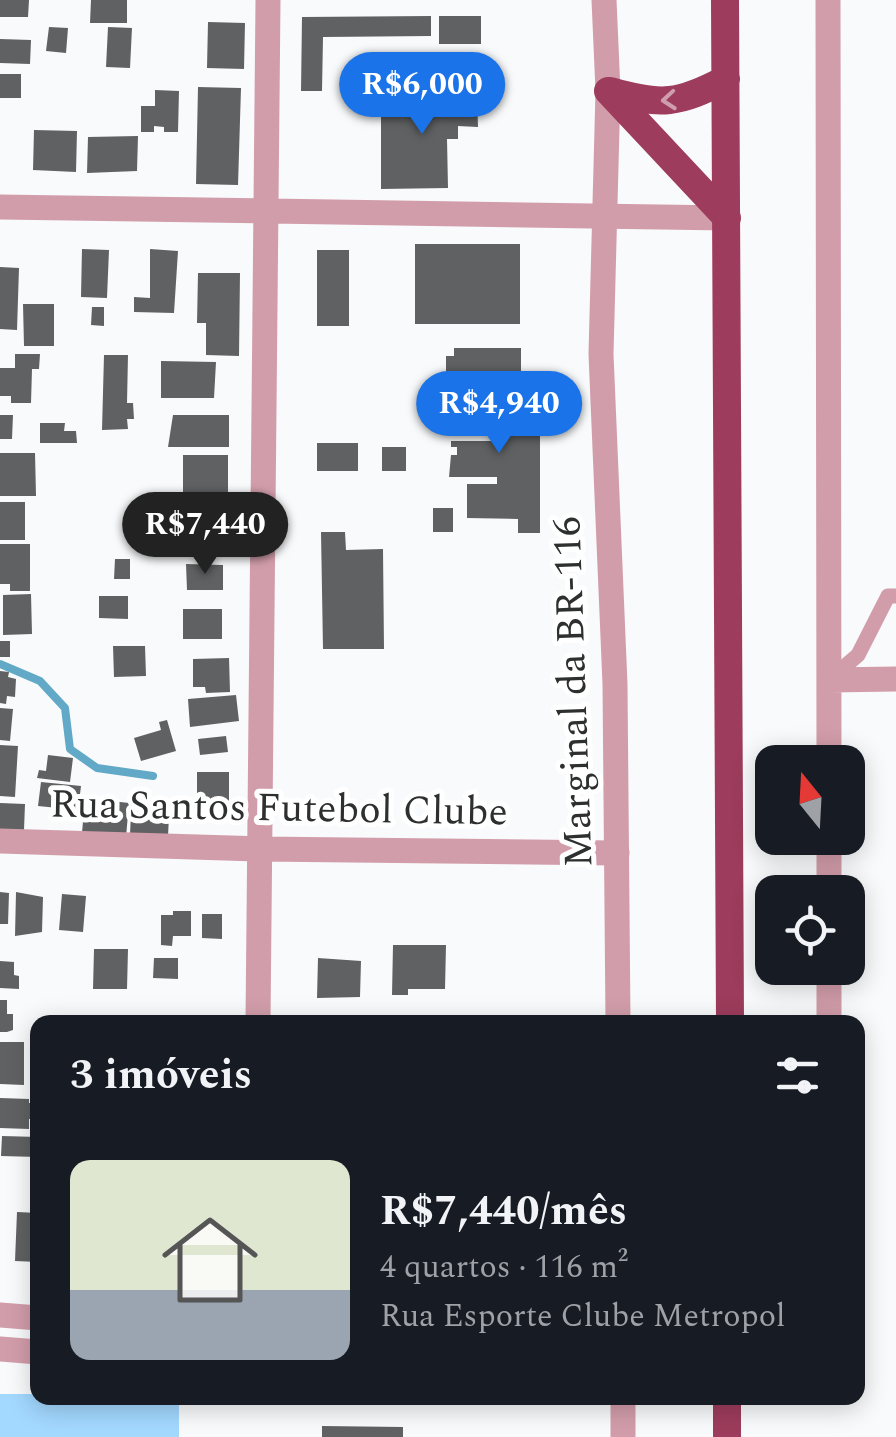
<!DOCTYPE html>
<html lang="pt">
<meta charset="utf-8">
<style>
body{margin:0;font-family:Spectral,serif;background:#20242c;color:#f1f3f6;height:100vh;display:flex;flex-direction:column;font-size:38px;white-space:nowrap}
*{box-sizing:border-box;margin:0}
p{font-size:32px;color:#9ea1a6}
.icon{flex:none;width:55px;height:55px;fill:none;stroke:currentColor;stroke-width:2;stroke-linecap:round;stroke-linejoin:round}
.map{position:relative;flex:1;overflow:hidden}
.sheet{position:absolute;left:30px;top:1015px;width:835px;height:390px;display:flex;flex-direction:column;background:#171b24;border-radius:20px;box-shadow:0 5px 25px #0003}
.sheet>*{flex:none}
.needle{width:65px;rotate:342deg}
.controls{position:absolute;left:755px;top:745px;display:grid;gap:20px}
.controls a{display:grid;place-items:center;width:110px;height:110px;border-radius:20px;background:#171b24;box-shadow:0 5px 25px #0003;font-size:50px}
.price{position:absolute;translate:-50% -85px;padding:0 22px;border-radius:35px;background:#1a73e8;color:#fff;font-size:32px;line-height:65px;filter:drop-shadow(0 2px 5px #0008)}
.price::after{content:'';position:absolute;left:50%;top:60px;width:30px;height:22px;margin-left:-15px;background:inherit;clip-path:polygon(0 0,100% 0,50% 100%)}
.price.active{background:#222;color:#fff}
ul{padding:0;list-style:none}
li{display:flex;align-items:center;gap:30px;height:250px;padding:0 40px}
li+li{border-top:2px solid #363941}
li span{display:grid;place-items:center;flex:none;width:280px;height:200px;border-radius:20px;color:#555}
li>.icon{margin-inline-start:auto}
span .icon{width:120px;height:120px;fill:#fffc;stroke-width:1}
li b{font-size:42px}
h2{display:flex;justify-content:space-between;align-items:center;height:120px;padding:0 40px;font-size:42px}
.map>svg:first-child{display:block}
</style>
<div class="map">
<svg width="896" height="1437" viewBox="0 0 896 1437">
<rect width="100%" height="100%" fill="#f9fafb"/>
<!-- green -->
<path fill="#a3d8ff" d="M 0,1394 L 37,1394 L 38,1398 L 179,1398 L 179,1437 L 0,1437 Z"/>
<g fill="none" stroke-linecap="round" stroke-linejoin="round">
<!-- stream -->
<path stroke="#61a9c6" stroke-width="8" d="M 0,664 L 40,681 L 65,708 L 70,749 L 97,768 L 153,776"/>
</g>
<!-- building -->
<path fill="#606162" d="M 0,0 L 29,0 L 28,17 L 0,17 Z
M 91,0 L 127,0 L 127,23 L 90,23 Z
M 431,16 L 431,36 L 323,37 L 322,91 L 301,91 L 302,17 Z
M 439,16 L 481,16 L 481,44 L 439,44 Z
M 208,22 L 245,23 L 244,69 L 207,68 Z
M 49,27 L 68,28 L 66,53 L 46,51 Z
M 108,27 L 132,28 L 130,68 L 106,67 Z
M 0,39 L 31,40 L 30,64 L 0,63 Z
M 0,74 L 21,74 L 21,98 L 0,98 Z
M 451,78 L 477,96 L 478,127 L 458,126 L 458,139 L 447,139 L 448,188 L 381,189 L 381,101 L 389,101 L 389,96 L 451,96 Z
M 198,87 L 241,88 L 238,185 L 196,184 Z
M 155,90 L 179,91 L 178,132 L 164,132 L 164,127 L 154,126 L 154,132 L 141,132 L 141,106 L 155,106 Z
M 34,130 L 77,131 L 76,172 L 33,170 Z
M 138,136 L 137,171 L 87,173 L 88,137 Z
M 415,244 L 520,244 L 520,324 L 415,324 Z
M 82,249 L 109,250 L 107,298 L 81,297 Z
M 150,249 L 178,251 L 174,313 L 134,312 L 134,297 L 150,298 Z
M 317,250 L 349,250 L 349,326 L 317,326 Z
M 0,267 L 19,268 L 17,330 L 0,329 Z
M 198,273 L 240,273 L 239,356 L 206,355 L 206,323 L 197,323 Z
M 23,304 L 54,304 L 54,346 L 24,346 Z
M 92,307 L 104,307 L 104,326 L 91,325 Z
M 454,348 L 521,348 L 521,380 L 454,380 L 454,372 L 446,372 L 446,356 L 454,356 Z
M 15,354 L 40,354 L 39,369 L 32,369 L 31,403 L 11,403 L 11,396 L 0,396 L 0,368 L 15,368 Z
M 104,355 L 128,355 L 127,403 L 133,403 L 134,419 L 127,419 L 128,429 L 102,430 Z
M 161,361 L 216,362 L 214,398 L 161,398 Z
M 458,387 L 525,387 L 525,435 L 540,435 L 540,533 L 518,533 L 518,519 L 467,518 L 467,484 L 497,484 L 497,477 L 449,477 L 451,455 L 457,455 L 457,447 L 451,447 L 451,441 L 497,441 L 497,434 L 458,435 Z
M 0,415 L 13,415 L 12,439 L 0,439 Z
M 173,415 L 229,415 L 229,447 L 168,447 Z
M 40,423 L 65,423 L 64,431 L 76,431 L 77,443 L 40,443 Z
M 317,443 L 358,443 L 358,471 L 317,471 Z
M 382,447 L 406,447 L 406,471 L 382,471 Z
M 0,453 L 35,453 L 36,496 L 0,496 Z
M 183,455 L 228,455 L 228,494 L 183,494 Z
M 198,500 L 230,500 L 230,542 L 198,542 Z
M 0,502 L 25,502 L 25,540 L 0,540 Z
M 433,508 L 453,508 L 453,532 L 433,532 Z
M 321,532 L 345,532 L 346,550 L 383,549 L 384,649 L 323,649 Z
M 0,544 L 30,544 L 30,591 L 10,591 L 10,584 L 0,584 Z
M 115,559 L 130,559 L 130,579 L 114,579 Z
M 186,564 L 223,565 L 223,590 L 187,590 Z
M 31,594 L 32,634 L 3,635 L 3,595 Z
M 99,596 L 128,596 L 128,619 L 99,618 Z
M 183,609 L 222,609 L 222,639 L 183,639 Z
M 0,641 L 10,641 L 10,657 L 0,657 Z
M 113,646 L 145,646 L 146,676 L 114,677 Z
M 229,658 L 230,692 L 206,693 L 205,687 L 193,687 L 193,659 Z
M 0,671 L 9,672 L 8,677 L 16,679 L 15,697 L 7,696 L 6,704 L 0,703 Z
M 236,695 L 239,721 L 190,727 L 188,699 Z
M 0,708 L 13,709 L 10,741 L 0,740 Z
M 167,720 L 176,751 L 141,761 L 134,738 L 161,730 L 159,722 Z
M 226,736 L 228,752 L 200,755 L 198,739 Z
M 0,745 L 18,746 L 15,797 L 0,796 Z
M 48,755 L 73,758 L 70,782 L 37,778 L 39,770 L 46,771 Z
M 197,772 L 229,772 L 229,804 L 197,805 Z
M 41,782 L 81,786 L 78,810 L 38,806 Z
M 85,798 L 129,803 L 126,837 L 82,833 Z
M 0,803 L 25,804 L 24,830 L 0,829 Z
M 131,814 L 169,816 L 168,836 L 130,834 Z
M 0,892 L 9,893 L 8,924 L 0,924 Z
M 16,892 L 43,897 L 42,932 L 15,936 Z
M 62,894 L 86,896 L 83,932 L 59,930 Z
M 173,911 L 191,911 L 191,936 L 173,936 L 172,946 L 161,945 L 161,915 L 173,915 Z
M 202,914 L 222,914 L 222,939 L 202,938 Z
M 393,945 L 446,945 L 445,989 L 408,989 L 408,995 L 392,995 Z
M 94,949 L 128,949 L 127,989 L 93,989 Z
M 154,958 L 178,958 L 178,979 L 153,978 Z
M 318,958 L 361,961 L 360,997 L 317,998 Z
M 0,961 L 14,962 L 14,975 L 19,976 L 19,989 L 0,988 Z
M 0,1000 L 7,1000 L 7,1014 L 13,1014 L 13,1030 L 7,1032 L 0,1032 Z
M 518,1015 L 518,1022 L 486,1022 L 486,1016 Z
M 0,1042 L 24,1042 L 24,1085 L 0,1084 Z
M 0,1098 L 29,1099 L 29,1103 L 36,1103 L 35,1119 L 29,1119 L 29,1129 L 0,1128 Z
M 2,1136 L 38,1137 L 38,1157 L 1,1156 Z
M 17,1212 L 38,1213 L 38,1262 L 15,1261 Z
M 322,1426 L 403,1427 L 403,1437 L 322,1437 Z"/>
<g fill="none" stroke-linecap="round" stroke-linejoin="round">
<!-- service -->
<path stroke="#d29daa" stroke-width="15" d="M 829,680 L 858,655 L 888,596 L 896,596"/>
<!-- minor -->
<path stroke="#d29daa" stroke-width="25" d="M 0,207 L 727,218
M 0,841 L 260,849 L 617,853
M 258,1022 L 268,0"/>
<!-- tertiary -->
<path stroke="#d29daa" stroke-width="25" d="M 604,0 L 608,91 L 601,354 L 615,684 L 618,1022
M 828,0 L 829,762
M 829,680 L 896,679
M 829,838 L 829,892
M 829,968 L 829,1022
M 0,1315 L 38,1318
M 0,1349 L 38,1352
M 623,1437 L 623,1398"/>
<!-- trunk -->
<path stroke="#9d3c5c" stroke-width="28" d="M 725,0 L 730,1022
M 608,91 L 727,218
M 610,91 C 661,106 679,104 726,79
M 727,1437 L 727,1398"/>
</g>
<!-- one-way arrows -->
<defs><path id="oneway-chevron" d="M-2-3.5L2.5 0L-2 3.5" fill="none" stroke-width="1.6" stroke-linecap="round" stroke-linejoin="round" transform="scale(2.5)"/></defs>
<use stroke="#ce9eae" href="#oneway-chevron" transform="translate(669 100) rotate(175)"/>
<g text-anchor="middle" dominant-baseline="central" stroke-width="10" stroke-linejoin="round" paint-order="stroke">
<!-- street labels -->
<g font-size="40" fill="#2e2f2f" stroke="#fff">
<text transform="translate(574 692) rotate(-92)">Marginal da BR-116</text>
<text transform="translate(279 809) rotate(1)">Rua Santos Futebol Clube</text>
</g>
</g>
</svg>
<div class="controls">
<a><svg class="needle" viewBox="-14 -14 28 28"><path d="M0-13l5 13h-10z" fill="#e53935"/><path d="M0 13l5-13h-10z" fill="#9ea1a6"/></svg></a>
<a><svg class="icon" aria-label="locate" viewBox="0 0 24 24"><circle cx="12" cy="12" r="6"/><path d="M12 2v4M12 18v4M2 12h4M18 12h4"/></svg></a>
</div>
<b class="price" style="left:422px;top:137px">R$6,000</b>
<b class="price" style="left:499px;top:456px">R$4,940</b>
<b class="price active" style="left:205px;top:577px">R$7,440</b>
<section class="sheet">
<h2>3 imóveis<svg class="icon" aria-label="filters" viewBox="0 0 24 24"><path d="M4 7h16M4 17h16"/><circle cx="9" cy="7" r="2"/><circle cx="15" cy="17" r="2"/></svg></h2>
<ul>
<li><span style="background:linear-gradient(#dfe7d0 65%,#9aa5b1 0)"><svg class="icon" aria-label="home" viewBox="0 0 24 24"><path d="M3 11l9-7 9 7M6 9v11h12V9"/></svg></span><div><b>R$7,440/mês</b><p>4 quartos · 116 m²</p><p>Rua Esporte Clube Metropol</p></div></li>
</ul>
</section>
</div>
